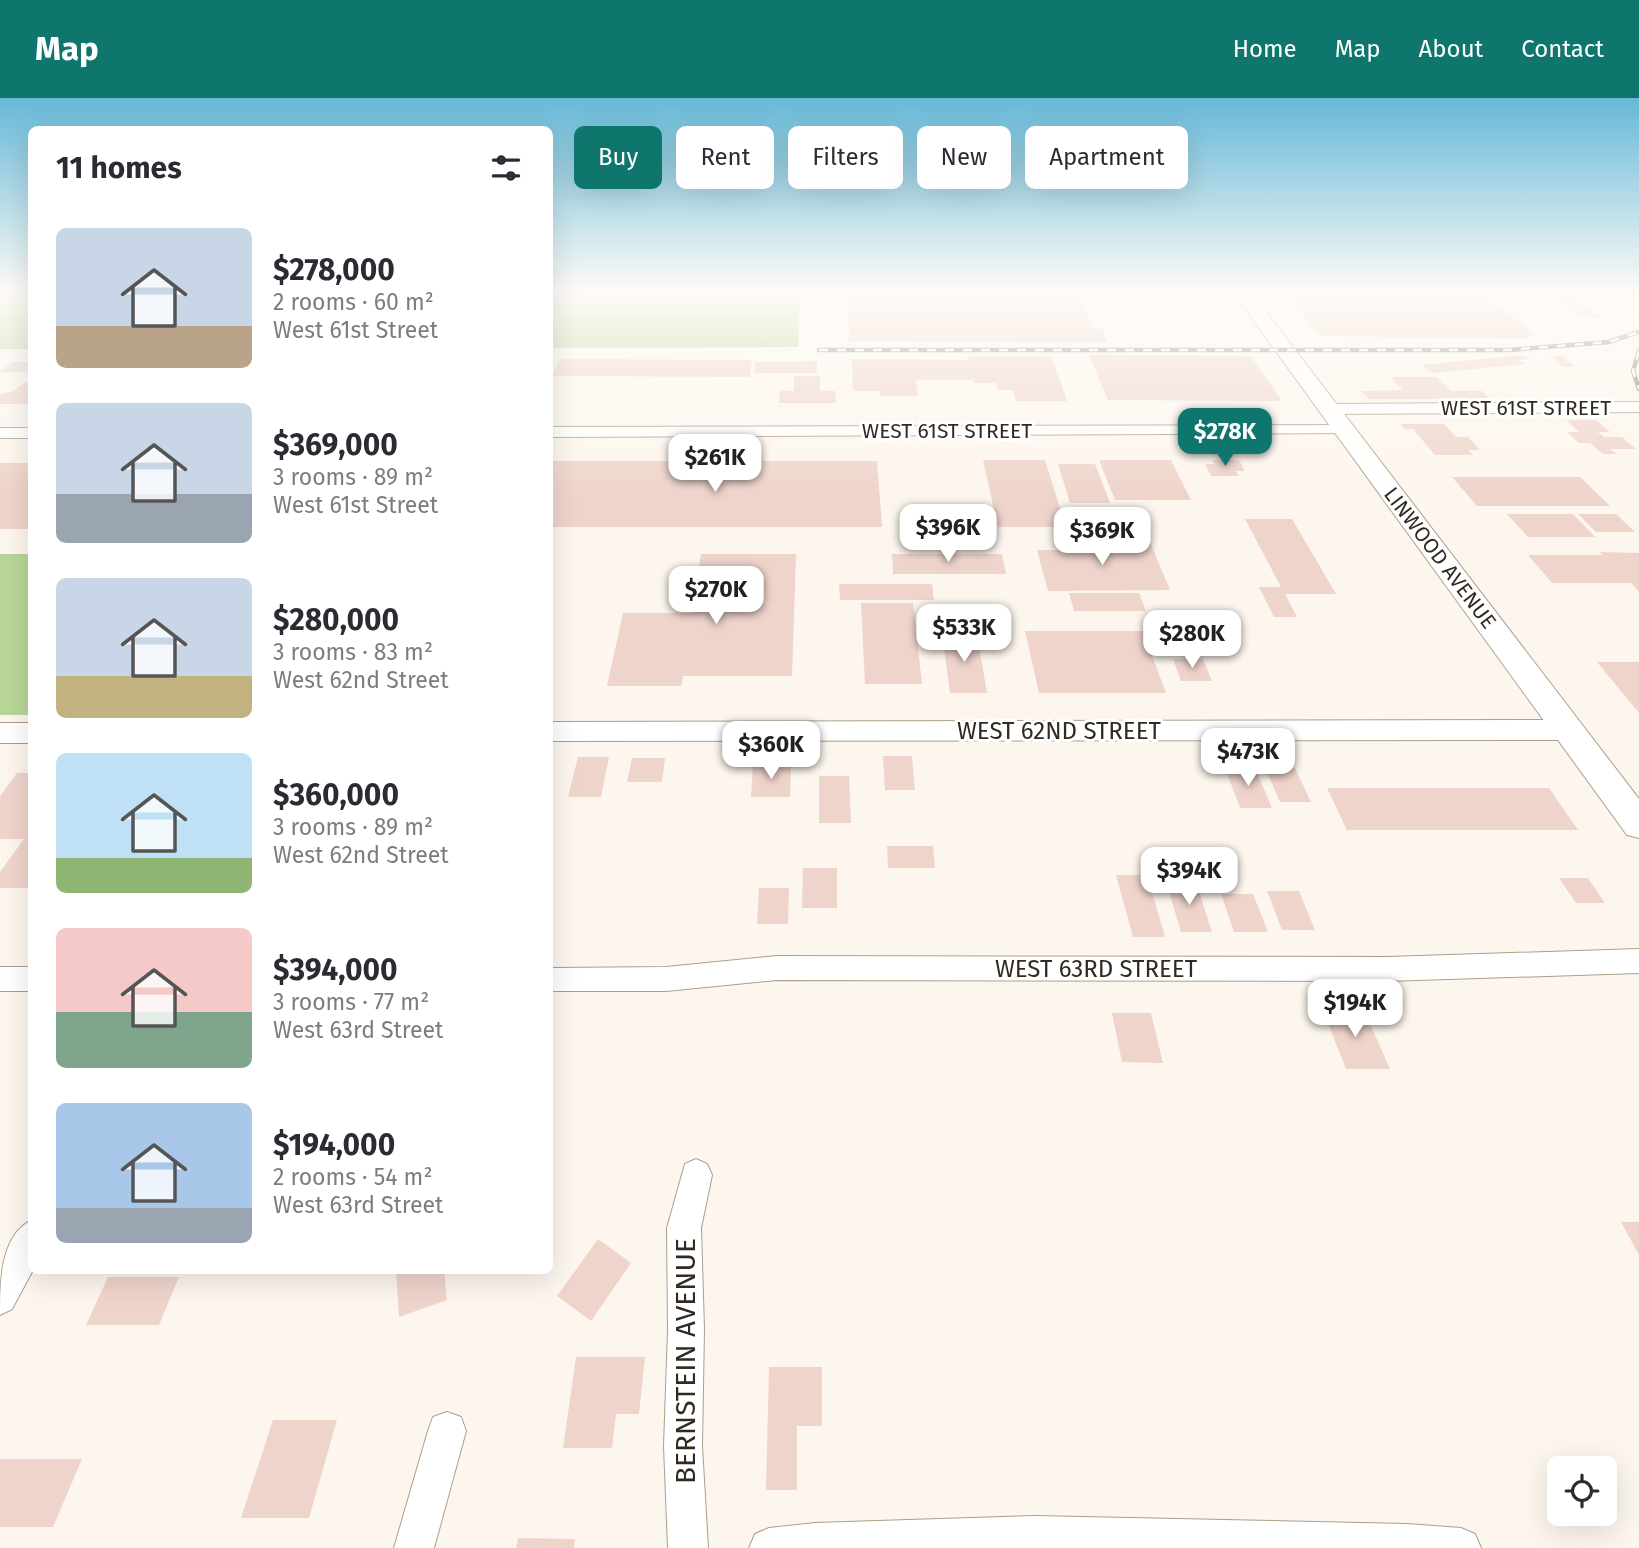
<!DOCTYPE html>
<meta charset="utf-8">
<style>
body{margin:0;font-family:"Fira Sans",sans-serif;background:#f7f7f7;color:#2b2b33;height:100vh;display:flex;flex-direction:column;font-size:26px;white-space:nowrap}
*{box-sizing:border-box;margin:0}
p{font-size:23px;color:#7c7c81}
.icon{flex:none;width:38px;height:38px;fill:none;stroke:currentColor;stroke-width:2;stroke-linecap:round;stroke-linejoin:round}
.map{position:relative;flex:1;overflow:hidden}
.sheet{position:absolute;left:28px;top:28px;width:525px;height:1148px;display:flex;flex-direction:column;background:#fff;border-radius:10px;box-shadow:0 7px 28px #0002}
.sheet>*{flex:none}
.banner{position:absolute;left:574px;top:28px;width:665px;height:63px;display:flex;gap:14px}
.fabs{position:absolute;left:1547px;top:1358px;display:grid;gap:14px}
.fabs a{display:grid;place-items:center;width:70px;height:70px;border-radius:10px;background:#fff;box-shadow:0 7px 28px #0002;font-size:35px}
.price{position:absolute;translate:-50% -60px;padding:0 16px;border-radius:14px;background:#fff;color:#222;font-size:23px;line-height:46px;filter:drop-shadow(0 2px 4px #0008)}
.price::after{content:'';position:absolute;left:50%;top:42px;width:21px;height:16px;margin-left:-10px;background:inherit;clip-path:polygon(0 0,100% 0,50% 100%)}
.price.selected{background:#0f766e;color:#fff}
ul{padding:0;list-style:none}
li{display:flex;align-items:center;gap:21px;height:175px;padding:0 28px}
li span{display:grid;place-items:center;flex:none;width:196px;height:140px;border-radius:10px;color:#555}
li>.icon{margin-inline-start:auto}
span .icon{width:84px;height:84px;fill:#fffc;stroke-width:1}
li b{font-size:30px}
h2{display:flex;justify-content:space-between;align-items:center;height:84px;padding:0 28px;font-size:30px}
.chip{padding:0 24px;border-radius:10px;background:#fff;box-shadow:0 7px 28px #0002;font-size:24px;line-height:63px}
.chip.selected{background:#0f766e;color:#fff}
header{display:flex;align-items:center;gap:42px;box-sizing:border-box;height:98px;padding:0 35px;background:#0f766e;color:#fff}
header strong{font-size:33px}
nav{display:flex;gap:38px;margin-inline-start:auto;font-size:24px}
.map>svg:first-child{display:block}
</style>
<header>
<strong>Map</strong>
<nav><a>Home</a><a>Map</a><a>About</a><a>Contact</a></nav>
</header>
<div class="map">
<svg width="1639" height="1450" viewBox="0 0 1639 1450">
<rect width="100%" height="100%" fill="#fdf6ee"/>
<!-- green -->
<path fill="#b7d698" d="M 9,193 L 31,193 L 31,251 L 0,251 L 0,199 Z
M 550,193 L 800,193 L 798,249 L 550,250 Z
M 0,456 L 31,456 L 31,617 L 0,617 Z"/>
<!-- building -->
<path fill="#efd4cb" d="M 921,193 L 1076,193 L 1092,230 L 1102,230 L 1108,244 L 849,243 L 848,197 L 922,197 Z
M 1284,193 L 1483,193 L 1536,238 L 1528,238 L 1530,241 L 1320,238 Z
M 1551,197 L 1574,197 L 1604,220 L 1580,220 Z
M 1089,257 L 1251,258 L 1282,303 L 1108,302 Z
M 1523,257 L 1530,261 L 1519,262 L 1525,266 L 1432,275 L 1421,267 Z
M 968,258 L 1052,259 L 1067,303 L 1016,303 L 1013,292 L 998,292 L 996,285 L 973,285 L 973,282 L 916,282 L 918,298 L 880,298 L 880,293 L 853,293 L 852,261 L 969,262 Z
M 1551,258 L 1562,258 L 1575,269 L 1563,269 Z
M 560,261 L 752,262 L 750,279 L 552,278 Z
M 817,263 L 817,275 L 754,275 L 756,264 Z
M 12,264 L 32,264 L 32,274 L 0,274 Z
M 794,278 L 820,278 L 820,293 L 835,293 L 836,305 L 779,305 L 780,293 L 794,293 Z
M 1390,279 L 1437,279 L 1451,293 L 1482,293 L 1491,301 L 1369,301 L 1361,293 L 1403,292 Z
M 24,285 L 32,285 L 32,306 L 0,306 L 0,296 L 13,293 Z
M 1566,322 L 1596,322 L 1610,334 L 1598,334 L 1604,339 L 1622,339 L 1636,351 L 1610,351 L 1617,356 L 1603,356 L 1590,345 L 1579,345 L 1567,334 L 1579,334 Z
M 1401,326 L 1444,326 L 1456,339 L 1468,339 L 1480,352 L 1468,352 L 1473,357 L 1435,357 L 1413,331 L 1405,331 Z
M 983,362 L 1045,362 L 1066,429 L 998,429 Z
M 1099,362 L 1171,362 L 1191,402 L 1115,402 Z
M 1212,362 L 1239,362 L 1245,373 L 1236,373 L 1239,378 L 1211,378 L 1205,366 L 1214,366 Z
M 550,363 L 877,363 L 882,429 L 550,429 Z
M 0,365 L 32,365 L 32,431 L 0,431 Z
M 1058,366 L 1095,366 L 1110,405 L 1070,405 Z
M 1452,379 L 1580,379 L 1610,408 L 1477,408 Z
M 1507,416 L 1573,416 L 1595,439 L 1528,439 Z
M 1578,416 L 1616,416 L 1635,434 L 1596,434 Z
M 1245,421 L 1292,421 L 1336,496 L 1285,496 L 1297,519 L 1274,519 L 1259,489 L 1281,489 Z
M 1150,444 L 1170,492 L 1048,493 L 1037,452 L 1060,452 L 1058,445 Z
M 1600,454 L 1639,455 L 1639,494 L 1631,485 L 1552,485 L 1528,457 L 1603,457 Z
M 701,456 L 796,456 L 792,578 L 683,578 L 681,588 L 607,588 L 623,515 L 692,515 Z
M 892,456 L 1002,456 L 1006,476 L 893,476 Z
M 839,486 L 932,486 L 934,502 L 840,502 Z
M 1069,495 L 1139,495 L 1146,513 L 1074,513 Z
M 861,505 L 913,505 L 922,586 L 865,586 Z
M 1025,533 L 1143,533 L 1166,595 L 1039,595 Z
M 942,536 L 977,536 L 987,595 L 950,595 Z
M 1173,561 L 1203,561 L 1212,583 L 1181,583 Z
M 1597,564 L 1639,564 L 1639,615 Z
M 883,658 L 912,658 L 915,692 L 885,692 Z
M 578,659 L 609,659 L 601,699 L 568,699 Z
M 632,660 L 665,660 L 662,684 L 627,684 Z
M 753,667 L 791,667 L 790,699 L 751,699 Z
M 1225,670 L 1255,670 L 1272,710 L 1240,710 Z
M 1265,670 L 1295,670 L 1311,704 L 1280,704 Z
M 17,675 L 32,675 L 32,790 L 0,790 L 0,774 L 24,741 L 0,741 L 0,698 Z
M 819,678 L 849,678 L 851,725 L 819,725 Z
M 1327,690 L 1549,690 L 1578,732 L 1347,732 Z
M 887,748 L 933,748 L 935,770 L 888,770 Z
M 803,770 L 837,770 L 837,810 L 802,810 Z
M 1116,777 L 1147,777 L 1165,839 L 1133,839 Z
M 1559,780 L 1588,780 L 1605,805 L 1576,805 Z
M 1166,784 L 1196,784 L 1212,834 L 1181,834 Z
M 759,790 L 789,790 L 788,826 L 757,826 Z
M 1267,793 L 1299,793 L 1315,832 L 1282,832 Z
M 1221,796 L 1253,796 L 1268,834 L 1234,834 Z
M 1322,910 L 1363,910 L 1390,971 L 1346,971 Z
M 1112,915 L 1151,915 L 1163,965 L 1122,964 Z
M 1621,1124 L 1639,1124 L 1639,1157 Z
M 598,1141 L 631,1165 L 591,1223 L 557,1198 Z
M 396,1172 L 444,1172 L 447,1202 L 399,1219 Z
M 108,1179 L 179,1179 L 159,1227 L 86,1227 Z
M 576,1259 L 645,1259 L 639,1316 L 616,1316 L 612,1350 L 563,1350 Z
M 769,1269 L 822,1269 L 822,1328 L 797,1328 L 797,1392 L 766,1392 Z
M 273,1322 L 337,1322 L 309,1420 L 241,1420 Z
M 0,1361 L 82,1361 L 53,1429 L 0,1429 Z
M 518,1440 L 575,1441 L 574,1450 L 516,1450 Z"/>
<g fill="none" stroke-linecap="round" stroke-linejoin="round">
<defs>
<path id="minor" d="M 1639,304 L 1639,314 L 1329,316 L 1321,311 L 1329,306 Z
M 1344,327 L 1350,329 L 1352,332 L 1350,335 L 550,339 L 550,329 Z
M 0,330 L 32,330 L 32,340 L 0,340 Z
M 1639,851 L 1639,875 L 1387,883 L 777,882 L 666,893 L 550,893 L 550,871 L 554,870 L 666,869 L 777,858 L 1387,859 Z
M 0,869 L 32,869 L 32,893 L 0,893 Z
M 696,1061 L 707,1066 L 712,1077 L 701,1130 L 704,1231 L 702,1348 L 708,1450 L 668,1450 L 664,1348 L 668,1231 L 667,1130 L 685,1066 Z
M 32,1122 L 33,1172 L 12,1211 L 0,1217 C 0,1185 0,1137 32,1122 Z
M 447,1314 L 461,1319 L 466,1333 L 434,1450 L 394,1450 L 428,1333 L 433,1319 Z
M 1035,1418 L 1407,1426 L 1461,1430 L 1475,1436 L 1481,1450 L 749,1450 L 755,1436 L 769,1430 L 815,1425 Z"/>
<path id="tertiary" d="M 1568,622 L 1578,625 L 1582,632 L 1578,639 L 1568,642 L 550,643 L 550,624 Z
M 0,625 L 32,625 L 32,645 L 0,645 Z"/>
<path id="secondary" d="M 1232,193 L 1250,193 L 1639,701 L 1639,740 L 1627,737 Z"/>
</defs>
<!-- minor casing -->
<use href="#minor" stroke="#ad9e8b" stroke-width="2"/>
<!-- tertiary casing -->
<use href="#tertiary" stroke="#ad9e8b" stroke-width="2"/>
<!-- secondary casing -->
<use href="#secondary" stroke="#ad9e8b" stroke-width="2"/>
<!-- minor -->
<use href="#minor" fill="#fff" fill-rule="evenodd"/>
<!-- tertiary -->
<use href="#tertiary" fill="#fff" fill-rule="evenodd"/>
<!-- secondary -->
<use href="#secondary" fill="#fff" fill-rule="evenodd"/>
<defs>
<path id="rail" d="M 819,252 L 1509,252 L 1609,244 L 1639,234
M 1639,253 L 1633,273 L 1639,291"/>
</defs>
<!-- rail casing -->
<use href="#rail" stroke="#88827a" stroke-width="4.5"/>
<!-- rail -->
<use href="#rail" stroke="#fff" stroke-width="2.5" stroke-dasharray="9" stroke-linecap="butt"/>
</g>
<!-- sky -->
<linearGradient id="sky" x2="0" y2="1"><stop stop-color="#66b8d7"/><stop offset="0.49" stop-color="#fefbf7"/><stop offset="1" stop-color="#fefbf7" stop-opacity="0"/></linearGradient>
<rect width="1639" height="396" fill="url(#sky)"/>
<g text-anchor="middle" dominant-baseline="central" stroke-width="6" stroke-linejoin="round" paint-order="stroke">
<!-- far-street labels -->
<g font-size="21" fill="#302a22" stroke="#fff">
<text x="1526" y="310">WEST 61ST STREET</text>
<text x="947" y="333">WEST 61ST STREET</text>
<text transform="translate(1440 460) rotate(53)">LINWOOD AVENUE</text>
</g>
<!-- street labels -->
<g font-size="24" fill="#302a22" stroke="#fff">
<text x="1059" y="633">WEST 62ND STREET</text>
<text x="1096" y="871">WEST 63RD STREET</text>
</g>
<!-- near-street labels -->
<g font-size="28" fill="#302a22" stroke="#fff">
<text transform="translate(685 1263) rotate(-90)">BERNSTEIN AVENUE</text>
</g>
</g>
</svg>
<div class="fabs">
<a><svg class="icon" aria-label="locate" viewBox="0 0 24 24"><circle cx="12" cy="12" r="6"/><path d="M12 2v4M12 18v4M2 12h4M18 12h4"/></svg></a>
</div>
<b class="price selected" style="left:1225px;top:370px">$278K</b>
<b class="price" style="left:715px;top:396px">$261K</b>
<b class="price" style="left:948px;top:466px">$396K</b>
<b class="price" style="left:1102px;top:469px">$369K</b>
<b class="price" style="left:716px;top:528px">$270K</b>
<b class="price" style="left:964px;top:566px">$533K</b>
<b class="price" style="left:1192px;top:572px">$280K</b>
<b class="price" style="left:771px;top:683px">$360K</b>
<b class="price" style="left:1248px;top:690px">$473K</b>
<b class="price" style="left:1189px;top:809px">$394K</b>
<b class="price" style="left:1355px;top:941px">$194K</b>
<div class="banner">
<a class="chip selected">Buy</a>
<a class="chip">Rent</a>
<a class="chip">Filters</a>
<a class="chip">New</a>
<a class="chip">Apartment</a>
</div>
<section class="sheet">
<h2>11 homes<svg class="icon" aria-label="filters" viewBox="0 0 24 24"><path d="M4 7h16M4 17h16"/><circle cx="9" cy="7" r="2"/><circle cx="15" cy="17" r="2"/></svg></h2>
<ul>
<li><span style="background:linear-gradient(#c9d6e8 70%,#b9a48a 0)"><svg class="icon" aria-label="home" viewBox="0 0 24 24"><path d="M3 11l9-7 9 7M6 9v11h12V9"/></svg></span><div><b>$278,000</b><p>2 rooms · 60 m²</p><p>West 61st Street</p></div></li>
<li><span style="background:linear-gradient(#c9d6e8 65%,#9aa5b1 0)"><svg class="icon" aria-label="home" viewBox="0 0 24 24"><path d="M3 11l9-7 9 7M6 9v11h12V9"/></svg></span><div><b>$369,000</b><p>3 rooms · 89 m²</p><p>West 61st Street</p></div></li>
<li><span style="background:linear-gradient(#c9d6e8 70%,#c2b280 0)"><svg class="icon" aria-label="home" viewBox="0 0 24 24"><path d="M3 11l9-7 9 7M6 9v11h12V9"/></svg></span><div><b>$280,000</b><p>3 rooms · 83 m²</p><p>West 62nd Street</p></div></li>
<li><span style="background:linear-gradient(#bfe0f5 75%,#8fb573 0)"><svg class="icon" aria-label="home" viewBox="0 0 24 24"><path d="M3 11l9-7 9 7M6 9v11h12V9"/></svg></span><div><b>$360,000</b><p>3 rooms · 89 m²</p><p>West 62nd Street</p></div></li>
<li><span style="background:linear-gradient(#f6c9c9 60%,#7fa58c 0)"><svg class="icon" aria-label="home" viewBox="0 0 24 24"><path d="M3 11l9-7 9 7M6 9v11h12V9"/></svg></span><div><b>$394,000</b><p>3 rooms · 77 m²</p><p>West 63rd Street</p></div></li>
<li><span style="background:linear-gradient(#a9c7e8 75%,#9aa5b1 0)"><svg class="icon" aria-label="home" viewBox="0 0 24 24"><path d="M3 11l9-7 9 7M6 9v11h12V9"/></svg></span><div><b>$194,000</b><p>2 rooms · 54 m²</p><p>West 63rd Street</p></div></li>
</ul>
</section>
</div>
